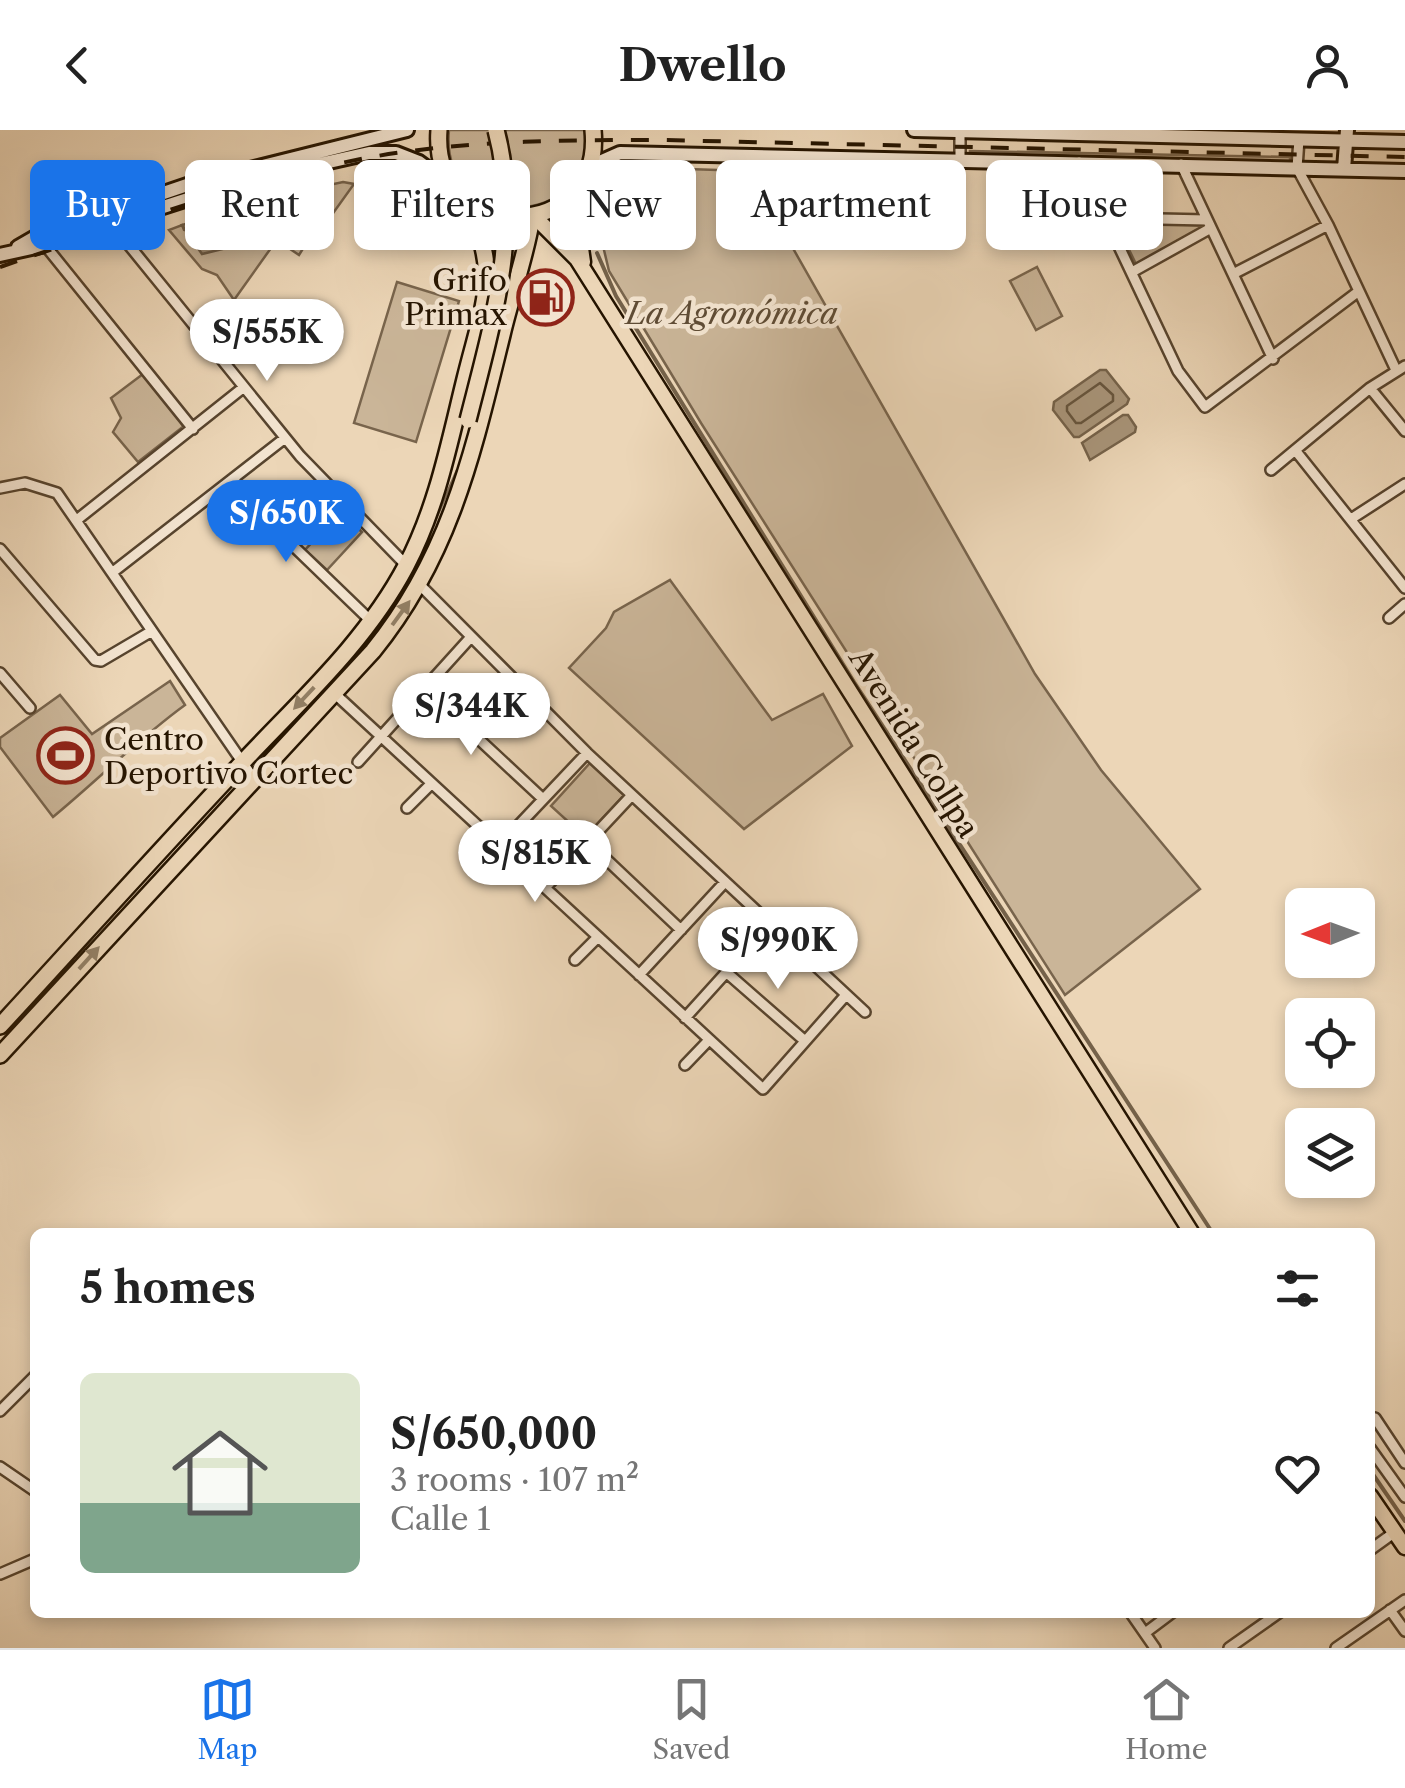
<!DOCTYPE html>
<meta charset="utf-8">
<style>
body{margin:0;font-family:"Libre Caslon Text",serif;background:#f6f6f6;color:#222;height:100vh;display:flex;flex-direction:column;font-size:38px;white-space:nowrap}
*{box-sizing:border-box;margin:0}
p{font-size:32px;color:#767676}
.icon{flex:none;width:55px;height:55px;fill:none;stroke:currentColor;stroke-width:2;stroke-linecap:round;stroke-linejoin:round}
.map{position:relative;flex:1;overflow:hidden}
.side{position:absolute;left:30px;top:1098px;width:1345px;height:390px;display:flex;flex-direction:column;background:#fff;border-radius:15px;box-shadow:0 5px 15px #0003}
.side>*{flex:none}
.hud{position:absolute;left:30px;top:30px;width:1345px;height:90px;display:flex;gap:20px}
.needle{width:65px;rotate:269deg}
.controls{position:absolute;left:1285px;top:758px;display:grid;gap:20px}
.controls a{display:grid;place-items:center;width:90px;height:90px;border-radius:15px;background:#fff;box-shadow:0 5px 15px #0003;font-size:50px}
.price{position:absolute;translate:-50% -85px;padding:0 22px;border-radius:35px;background:#fff;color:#222;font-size:32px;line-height:65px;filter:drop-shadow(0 2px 5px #0008)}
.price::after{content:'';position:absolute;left:50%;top:60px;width:30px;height:22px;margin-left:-15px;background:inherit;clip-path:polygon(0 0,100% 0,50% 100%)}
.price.selected{background:#1a73e8;color:#fff}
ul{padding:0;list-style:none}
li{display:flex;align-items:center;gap:30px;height:250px;padding:0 50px}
li span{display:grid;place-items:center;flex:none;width:280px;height:200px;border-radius:15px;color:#555}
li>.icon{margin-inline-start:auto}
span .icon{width:120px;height:120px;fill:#fffc;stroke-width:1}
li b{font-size:42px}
h2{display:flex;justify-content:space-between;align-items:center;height:120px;padding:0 50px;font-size:42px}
.tag{padding:0 35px;border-radius:15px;background:#fff;box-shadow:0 5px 15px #0003;font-size:35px;line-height:90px}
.tag.selected{background:#1a73e8;color:#fff}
header{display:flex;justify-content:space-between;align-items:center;height:130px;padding:0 50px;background:#fff;font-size:45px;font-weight:700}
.menu{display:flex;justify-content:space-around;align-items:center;height:140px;border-top:2px solid #e0e0e0;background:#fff;font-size:28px;color:#767676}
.menu a{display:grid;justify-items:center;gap:5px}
.menu .selected{color:#1a73e8}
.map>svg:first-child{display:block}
</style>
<header><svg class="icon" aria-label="back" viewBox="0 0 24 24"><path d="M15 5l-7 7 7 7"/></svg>Dwello<svg class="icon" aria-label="person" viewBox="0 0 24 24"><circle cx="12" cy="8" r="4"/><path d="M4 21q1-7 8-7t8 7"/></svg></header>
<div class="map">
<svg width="1405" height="1518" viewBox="0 0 1405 1518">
<rect width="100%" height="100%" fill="#ecd6b7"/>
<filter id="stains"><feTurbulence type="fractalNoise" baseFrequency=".002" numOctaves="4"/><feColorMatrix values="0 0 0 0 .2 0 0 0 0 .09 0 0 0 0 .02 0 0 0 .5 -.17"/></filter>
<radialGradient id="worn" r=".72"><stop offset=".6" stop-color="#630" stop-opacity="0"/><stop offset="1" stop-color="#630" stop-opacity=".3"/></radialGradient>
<!-- green -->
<path fill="#cab598" stroke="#78644c" stroke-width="2.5" d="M 449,0 L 585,0 C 597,102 439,104 449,0 Z
M 970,21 L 1290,27 L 1290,33 L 970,26 Z
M 687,39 L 749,41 L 1035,544 L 1101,640 L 1200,759 L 1065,865 L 701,293 L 609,141 L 604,120 L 610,110 L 691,107 Z
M 343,52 L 354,54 L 321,100 L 312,104 L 299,125 L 231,79 L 235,75 Z
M 222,84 L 271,118 L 234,170 L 217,145 L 202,139 L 169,100 L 182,95 L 184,100 L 244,110 Z
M 1115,91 L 1204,92 L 1205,97 L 1136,134 Z
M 1037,137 L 1062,186 L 1036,200 L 1010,151 Z
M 397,152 L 459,171 L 416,312 L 354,293 Z
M 143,244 L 184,296 L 138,332 L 113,302 L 121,288 L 111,268 Z
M 457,340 C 455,361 446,379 438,398 C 400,490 327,559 261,631 L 255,633 L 255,628 L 393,469 L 421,423 Z
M 340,382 L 362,402 L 327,440 L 305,420 Z
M 670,450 L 772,590 L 823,564 L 852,616 L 744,699 L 569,538 L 606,498 L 614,482 Z
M 170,551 L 185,575 C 138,609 98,650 53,687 L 0,617 L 0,608 L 60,565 L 92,604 Z
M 590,633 L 624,665 L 585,707 L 551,676 Z"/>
<!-- water -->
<path fill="#a89479" stroke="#746149" stroke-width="2.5" d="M 222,84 L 244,110 L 243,114 L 202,124 L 182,95 Z
M 1100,240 L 1106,240 L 1129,269 L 1127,274 L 1079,307 L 1074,307 L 1053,280 L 1054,272 Z
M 1123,285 L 1128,285 L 1136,297 L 1135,302 L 1090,330 L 1082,313 Z"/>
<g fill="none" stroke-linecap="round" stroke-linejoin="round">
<!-- shore -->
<path stroke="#66543c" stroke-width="2.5" d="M 1100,253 L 1113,265 L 1113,271 L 1081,293 L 1076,293 L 1067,281 L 1067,276 Z"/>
<!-- stream -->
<path stroke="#746149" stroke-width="4" d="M 595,112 L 596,73
M 597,123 L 616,166 L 854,552 L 1212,1102
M 1370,1340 L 1405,1391"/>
<defs>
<path id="street" d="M 1299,9 L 1297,38 L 1328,95 L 1396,240
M 960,30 L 960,0
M 1079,32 L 1178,241 L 1205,277 L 1359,161
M 1181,34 L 1273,229
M 111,93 L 300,326 L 406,435
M 1064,109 L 1113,88 L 1207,90
M 44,114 L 193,299
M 1132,142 L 1211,98
M 1233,144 L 1328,95
M 1370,258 L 1405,301
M 1295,320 L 1405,458
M 1271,340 L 1370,258 L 1405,236
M 234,350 L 257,381 L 371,491
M 0,358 L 25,353 L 57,363 L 254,649
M 78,389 L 244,257
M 1351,389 L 1405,354
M 0,419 L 95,530 L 101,531 L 152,501
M 113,442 L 285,308
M 420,455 L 587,623 L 865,882
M 1389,488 L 1405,474
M 0,543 L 30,578
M 425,559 L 543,669
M 333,562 L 763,959 L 846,865
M 358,632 L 471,507
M 407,678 L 431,654
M 588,712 L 681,800
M 499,716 L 587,623
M 545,758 L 632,665
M 575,830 L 598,807
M 726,842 L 805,911
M 639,845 L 725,752
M 685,888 L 770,794
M 685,935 L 709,910
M 0,1281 L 35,1246
M 1375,1288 L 1405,1333
M 1370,1318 L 1405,1367
M 0,1337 L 35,1361
M 1370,1420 L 1395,1402
M 0,1444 L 35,1429
M 1390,1480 L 1405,1501
M 1130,1482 L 1155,1518
M 1145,1503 L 1173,1482
M 1229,1518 L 1280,1482
M 1336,1518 L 1405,1470"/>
<path id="secondary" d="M 914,0 L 1405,12
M 1344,39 L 1347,0
M 586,45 L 602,31 L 620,23 L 1405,41
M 18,117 L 37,106 L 190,54 L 407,0
M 0,125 L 45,115 L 244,51 L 369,23 L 396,23 L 419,32 L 453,57"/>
<path id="primary" d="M 579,56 L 576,84 L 583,132
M 534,86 L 577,129 L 1191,1102
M 1370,1366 L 1405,1417"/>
<path id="highway" d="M 439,0 C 430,116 604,115 593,0
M 0,896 C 80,809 160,720 241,634 C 299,572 366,512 406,436 C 437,377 449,314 465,249 C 484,171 505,136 458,62
M 0,925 L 373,521 C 451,425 473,322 502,205 C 511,166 526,126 532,87"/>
</defs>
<!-- street casing -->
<use href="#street" stroke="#57442e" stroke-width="14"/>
<!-- secondary casing -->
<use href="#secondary" stroke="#251400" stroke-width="18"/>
<!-- primary casing -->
<use href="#primary" stroke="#251400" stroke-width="19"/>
<!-- highway casing -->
<use href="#highway" stroke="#251400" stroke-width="20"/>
<!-- street -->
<use href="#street" stroke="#f3e4d0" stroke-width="9"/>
<!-- secondary -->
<use href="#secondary" stroke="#f3e4d0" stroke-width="12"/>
<!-- primary -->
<use href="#primary" stroke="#ecd6b7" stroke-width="14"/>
<!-- highway -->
<use href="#highway" stroke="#ecd6b7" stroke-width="15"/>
<!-- rail -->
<path stroke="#251400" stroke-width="4" stroke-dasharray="18 18" stroke-linecap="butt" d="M 0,137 C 121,96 241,52 366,28 C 464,10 565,10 664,10 L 1405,27"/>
<defs>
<path id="highway-bridge" d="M 468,290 C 492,195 522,98 496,0"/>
</defs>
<!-- highway-bridge casing -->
<use href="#highway-bridge" stroke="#251400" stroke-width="20" stroke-linecap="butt"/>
<!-- highway-bridge -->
<use href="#highway-bridge" stroke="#ecd6b7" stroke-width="15"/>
</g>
<!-- one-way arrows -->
<defs><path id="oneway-solid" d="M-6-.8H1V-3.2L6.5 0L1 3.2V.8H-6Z" transform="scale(2.5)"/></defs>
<g fill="#927f65">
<use href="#oneway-solid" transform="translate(401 483) rotate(-54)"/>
<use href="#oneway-solid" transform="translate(304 568) rotate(133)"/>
<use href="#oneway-solid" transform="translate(89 828) rotate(-48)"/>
</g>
<!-- icons -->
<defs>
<symbol id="fuel-ring" viewBox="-11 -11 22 22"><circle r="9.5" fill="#f3e4d0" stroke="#8f2418" stroke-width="1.5"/><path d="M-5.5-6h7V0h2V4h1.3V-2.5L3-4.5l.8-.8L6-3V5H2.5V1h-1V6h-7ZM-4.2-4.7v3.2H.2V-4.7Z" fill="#8f2418"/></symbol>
<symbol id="stadium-ring" viewBox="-11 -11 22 22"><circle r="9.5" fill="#f3e4d0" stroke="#8f2418" stroke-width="1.5"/><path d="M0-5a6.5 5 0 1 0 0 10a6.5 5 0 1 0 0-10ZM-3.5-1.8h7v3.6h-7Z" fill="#8f2418"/></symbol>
</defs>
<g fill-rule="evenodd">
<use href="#fuel-ring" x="514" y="136" width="63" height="63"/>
<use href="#stadium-ring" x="34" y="594" width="63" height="63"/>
</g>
<g text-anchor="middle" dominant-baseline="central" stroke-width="9" stroke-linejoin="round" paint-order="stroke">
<!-- poi labels -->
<g font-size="30" fill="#251400" stroke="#f3e4d0" text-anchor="end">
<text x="507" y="150">Grifo<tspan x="507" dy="34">Primax</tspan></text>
<text x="104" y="609" text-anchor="start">Centro<tspan x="104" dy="34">Deportivo Cortec</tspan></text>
</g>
<!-- park labels -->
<g font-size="30" font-style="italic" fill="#5f4c35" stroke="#f3e4d0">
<text x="732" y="183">La Agronómica</text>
</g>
<!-- street labels -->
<g font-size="30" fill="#251400" stroke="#f3e4d0">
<text transform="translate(914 613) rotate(58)">Avenida Collpa</text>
</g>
</g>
<rect width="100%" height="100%" filter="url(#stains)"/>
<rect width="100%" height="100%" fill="url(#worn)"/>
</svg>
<div class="controls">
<a><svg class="needle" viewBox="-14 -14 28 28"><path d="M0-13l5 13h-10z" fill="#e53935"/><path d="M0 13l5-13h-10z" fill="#767676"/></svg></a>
<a><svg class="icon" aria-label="locate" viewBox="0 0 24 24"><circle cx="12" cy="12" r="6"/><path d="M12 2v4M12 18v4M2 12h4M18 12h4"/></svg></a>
<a><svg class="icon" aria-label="layers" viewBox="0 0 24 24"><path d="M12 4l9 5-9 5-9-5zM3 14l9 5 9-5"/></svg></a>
</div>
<b class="price" style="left:267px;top:254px">S/555K</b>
<b class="price selected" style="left:286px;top:435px">S/650K</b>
<b class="price" style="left:471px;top:628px">S/344K</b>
<b class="price" style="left:535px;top:775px">S/815K</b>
<b class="price" style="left:778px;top:862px">S/990K</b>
<div class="hud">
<a class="tag selected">Buy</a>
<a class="tag">Rent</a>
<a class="tag">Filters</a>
<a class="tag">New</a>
<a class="tag">Apartment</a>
<a class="tag">House</a>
</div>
<section class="side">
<h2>5 homes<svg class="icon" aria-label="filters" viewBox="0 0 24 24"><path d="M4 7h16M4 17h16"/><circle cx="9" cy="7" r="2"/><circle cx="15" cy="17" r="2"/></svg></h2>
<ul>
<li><span style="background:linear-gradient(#dfe7d0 65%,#7fa58c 0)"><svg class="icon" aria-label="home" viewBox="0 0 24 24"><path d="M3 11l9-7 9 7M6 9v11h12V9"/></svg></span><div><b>S/650,000</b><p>3 rooms · 107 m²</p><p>Calle 1</p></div><svg class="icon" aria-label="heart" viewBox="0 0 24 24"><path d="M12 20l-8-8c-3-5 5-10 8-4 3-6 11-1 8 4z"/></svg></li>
</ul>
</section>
</div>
<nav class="menu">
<a class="selected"><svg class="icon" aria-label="map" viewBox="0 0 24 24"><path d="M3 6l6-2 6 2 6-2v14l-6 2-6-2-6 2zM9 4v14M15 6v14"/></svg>Map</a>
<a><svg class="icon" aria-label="saved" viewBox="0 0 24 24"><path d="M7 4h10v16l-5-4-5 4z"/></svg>Saved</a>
<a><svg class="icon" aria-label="home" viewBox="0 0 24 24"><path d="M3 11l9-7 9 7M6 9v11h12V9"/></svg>Home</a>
</nav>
